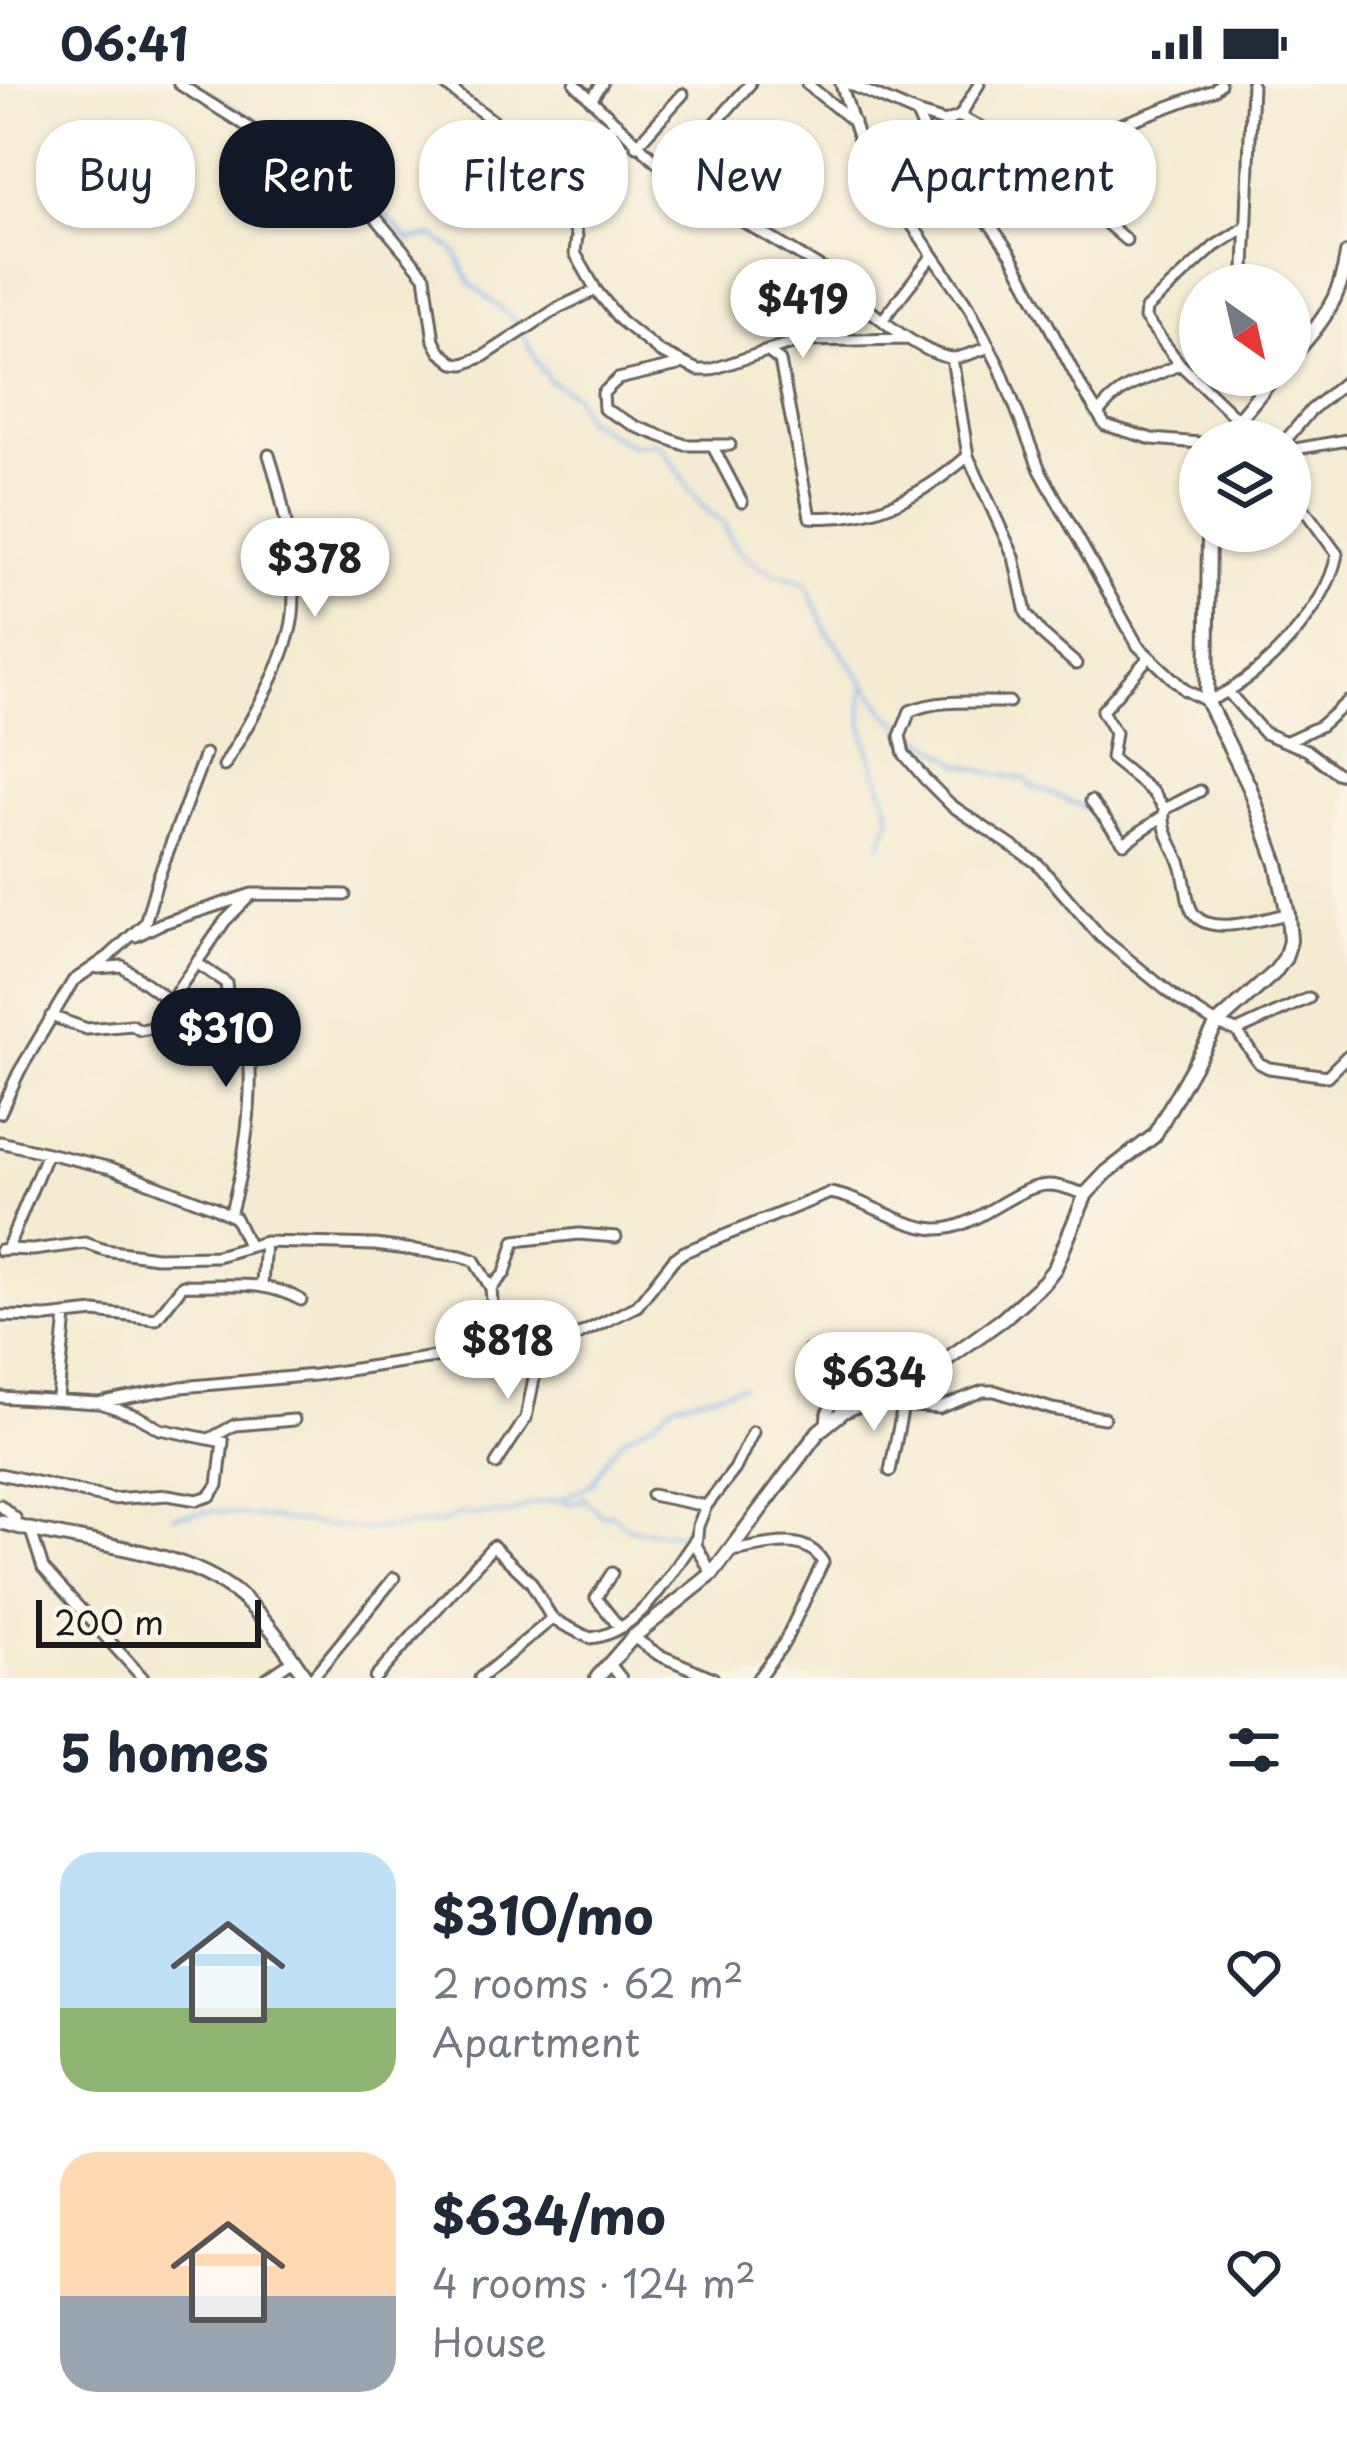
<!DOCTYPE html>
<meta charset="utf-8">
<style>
body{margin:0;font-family:"Playpen Sans",sans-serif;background:#f2f2f3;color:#1f2937;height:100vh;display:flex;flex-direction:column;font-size:45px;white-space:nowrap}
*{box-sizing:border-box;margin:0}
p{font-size:39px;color:#747a83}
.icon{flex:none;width:66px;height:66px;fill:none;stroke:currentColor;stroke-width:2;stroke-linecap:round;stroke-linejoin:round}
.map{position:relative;height:1594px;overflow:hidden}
.sheet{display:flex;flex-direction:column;background:#fff;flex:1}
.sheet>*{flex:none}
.hud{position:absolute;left:36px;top:36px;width:1275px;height:108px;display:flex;gap:24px}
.needle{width:78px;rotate:146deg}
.fabs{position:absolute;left:1179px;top:180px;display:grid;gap:24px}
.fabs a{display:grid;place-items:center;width:132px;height:132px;border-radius:50%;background:#fff;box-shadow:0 3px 9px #0004;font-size:60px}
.scale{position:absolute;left:36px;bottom:30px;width:225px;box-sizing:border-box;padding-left:12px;border:6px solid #1c1c1c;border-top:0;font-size:33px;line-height:42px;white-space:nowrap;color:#1c1c1c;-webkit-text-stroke:9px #fcf5e5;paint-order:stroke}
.price{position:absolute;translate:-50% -102px;padding:0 27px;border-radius:42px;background:#fff;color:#222;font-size:39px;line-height:78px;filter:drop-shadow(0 3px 6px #0008)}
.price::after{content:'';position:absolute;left:50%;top:72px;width:36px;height:27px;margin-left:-18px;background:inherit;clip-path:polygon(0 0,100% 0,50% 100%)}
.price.active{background:#111827;color:#fff}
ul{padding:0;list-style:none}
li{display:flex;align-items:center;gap:36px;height:300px;padding:0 60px}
li span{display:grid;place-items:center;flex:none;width:336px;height:240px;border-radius:36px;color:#555}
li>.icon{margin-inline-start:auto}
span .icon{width:144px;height:144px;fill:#fffc;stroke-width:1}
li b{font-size:51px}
h2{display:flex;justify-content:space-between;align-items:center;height:144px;padding:0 60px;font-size:51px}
.chip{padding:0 42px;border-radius:48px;background:#fff;box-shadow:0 3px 9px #0004;font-size:42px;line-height:108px}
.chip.active{background:#111827;color:#fff}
.status{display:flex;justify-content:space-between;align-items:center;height:84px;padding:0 60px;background:#fff;direction:ltr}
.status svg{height:33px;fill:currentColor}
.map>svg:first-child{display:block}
</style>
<div class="status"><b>06:41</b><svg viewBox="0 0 49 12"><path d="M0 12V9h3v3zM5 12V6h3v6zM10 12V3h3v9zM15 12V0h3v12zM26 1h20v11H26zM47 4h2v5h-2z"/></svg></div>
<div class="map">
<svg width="1347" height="1594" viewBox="0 0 1347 1594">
<rect width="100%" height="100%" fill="#fcf5e5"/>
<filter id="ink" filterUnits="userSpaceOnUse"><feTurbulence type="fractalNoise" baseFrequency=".00833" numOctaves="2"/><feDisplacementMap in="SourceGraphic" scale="24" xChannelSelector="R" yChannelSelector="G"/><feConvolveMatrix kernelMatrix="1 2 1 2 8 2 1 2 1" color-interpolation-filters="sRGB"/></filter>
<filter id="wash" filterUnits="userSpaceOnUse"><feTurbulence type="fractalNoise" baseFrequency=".004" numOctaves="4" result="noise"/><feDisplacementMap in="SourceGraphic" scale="48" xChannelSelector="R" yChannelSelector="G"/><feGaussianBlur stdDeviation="2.7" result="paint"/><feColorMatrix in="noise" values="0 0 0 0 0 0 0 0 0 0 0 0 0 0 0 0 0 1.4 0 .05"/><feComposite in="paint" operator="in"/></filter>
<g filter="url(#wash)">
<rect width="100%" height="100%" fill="#f4ebd2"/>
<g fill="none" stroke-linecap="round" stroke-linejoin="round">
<!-- stream -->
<path stroke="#7fb6ee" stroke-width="3" d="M 193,0 L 295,60 L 313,56 L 325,67 L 343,74 L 363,106 L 409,156 L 434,152 L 455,167 L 470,199 L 517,238 L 538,280 L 550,297 L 574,311 L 584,334 L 630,361 L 657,359 C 683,387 692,421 724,439 C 736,478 769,489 806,498 L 826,546 L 865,600 C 852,647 880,688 891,733 L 880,762
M 866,601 L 890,633 L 959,679 L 993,690 L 1026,695 L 1030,701 L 1086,724 L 1107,743
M 925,1299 L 930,1304
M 563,1417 L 572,1420 L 583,1414 L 601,1431 L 612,1430 L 629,1445 L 689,1451
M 173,1432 L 211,1427 L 365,1446 L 441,1439 L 459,1431 L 509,1430 L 531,1420 L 560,1416 L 593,1399 L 607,1373 L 624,1353 L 655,1336 L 673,1319 L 743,1302"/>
</g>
</g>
<g filter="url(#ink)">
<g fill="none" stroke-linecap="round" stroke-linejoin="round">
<defs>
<path id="street" d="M 179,0 L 356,110 L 425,192 L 434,257 L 440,268 L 454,279 L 464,280 L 484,272 L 558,224 L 596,206
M 445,0 C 476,29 549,63 544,112 L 573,139 L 577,152 L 575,169 L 596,206 L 620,236 L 660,268 L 698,286 L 710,286 L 767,267 L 780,277 L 810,433 C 871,438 922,412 968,372 L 952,274
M 575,0 L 680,100 L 838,194 C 855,218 924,274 954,274 C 965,273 980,266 990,263
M 807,0 L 854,38
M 841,0 L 864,71 L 970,225 L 1000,284 L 1040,386 L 1138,562 L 1185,606 L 1207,617 C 1259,598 1327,526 1337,470 L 1290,406
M 849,0 L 916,29 L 945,89 L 992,143 L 1011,170 L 1083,306 L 1105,341 L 1152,355 L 1200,359
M 591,16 L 602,0
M 916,29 L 945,38 L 960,32 C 987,51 1018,49 1041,67 L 1083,47 L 1111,44 L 1214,6 L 1220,0
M 960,32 L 979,0
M 636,62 L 683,10
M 1036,65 L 1053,93 L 1126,156
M 669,92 L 750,0
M 546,95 L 566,74 L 617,39
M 715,123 L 746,89 L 779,64
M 1250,201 L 1245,185 L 1252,0
M 884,234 L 933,171
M 767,267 L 803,257 L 908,255
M 1180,280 L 1238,336 L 1273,357
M 678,281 L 618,295 L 603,309 L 604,325 L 637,343 L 685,361 L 730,361
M 1098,330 C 1123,297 1148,297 1180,280 L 1145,234 L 1146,225 L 1215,162 L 1246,143
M 1285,357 L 1311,326 L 1347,296
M 712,361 L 742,418
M 1290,366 L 1347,356
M 1290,367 L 1294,373 L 1290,405
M 968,372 L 1014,473 L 1026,529 L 1043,551 L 1076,580
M 1149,573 L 1102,627 L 1115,649 L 1111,674 L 1154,709 L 1165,725 C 1160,744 1173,760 1180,778 C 1186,793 1185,811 1191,825 C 1205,856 1263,834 1288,830
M 1229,609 L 1264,649 L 1307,666 L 1337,689 L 1347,692
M 1009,618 C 976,619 941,614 910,627 L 900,652 L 904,670 L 925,695 L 951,721 L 1037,779 L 1101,853 L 1176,914 L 1217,940 L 1237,947 L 1259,979 L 1269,984 L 1327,992 L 1347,972
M 1287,657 L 1320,642 L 1347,618
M 224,682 C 248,640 278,594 290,547 C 302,504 283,414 269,371
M 1091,717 L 1124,759 L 1163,732
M 1165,725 L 1200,707
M 136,852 L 160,840 L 252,810 L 345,811
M 198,880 L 226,899 C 227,922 245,939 248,961 C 255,1011 244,1083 230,1131
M 98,884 L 122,882 L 171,918
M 51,932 L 87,945 L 132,941 L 140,946 L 152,944 L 225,837 L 252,810
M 1237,947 L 1309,914
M 0,1029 L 19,988 L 73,897 L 108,873 L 145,839 L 158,794 L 205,670
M 0,1058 L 111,1084 L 214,1123 L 235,1134 L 248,1161
M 265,1158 L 375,1161 L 461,1172 L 474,1176 L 491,1204
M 7,1165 L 33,1166 L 85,1159 L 105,1166 L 156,1173 L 217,1172 L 265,1158 L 262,1200
M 0,1166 L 7,1165 L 47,1069
M 0,1232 L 47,1233 L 95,1228 L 156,1235 L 183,1201 C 228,1203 261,1194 301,1216
M 808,1267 L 820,1273 L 841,1303 L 827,1329 L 826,1341
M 496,1269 L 491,1204 L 505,1189 L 515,1157 L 579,1150 L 616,1153
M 885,1312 L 899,1321 L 939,1324 L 983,1307 L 995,1307 L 1052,1325 L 1104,1334
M 0,1313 L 98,1319 L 181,1303 L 315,1291 L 441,1272 L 539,1270 L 637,1222 L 674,1175 L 684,1168 L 830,1109 C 866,1115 899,1142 936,1145 C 975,1147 1014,1101 1049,1101 C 1061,1101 1074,1107 1086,1110
M 58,1313 L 66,1232
M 211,1354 L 235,1341 L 294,1336
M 496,1380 L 526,1334 L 539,1270
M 890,1387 L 903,1322
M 0,1390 L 112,1415 L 168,1411 L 197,1416 L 210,1412 L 218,1401 L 223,1358 L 160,1345 L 137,1332 L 103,1320
M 652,1411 L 706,1422
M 0,1421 L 16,1435 L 16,1443
M 31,1447 L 43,1484 L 143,1594
M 730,1467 C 762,1463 804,1446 823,1478 L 784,1559 L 758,1594
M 612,1489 L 596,1514 L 620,1544
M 712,1490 L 696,1461 L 698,1442 L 706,1422 L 735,1385 L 753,1348
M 552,1535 L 590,1554 C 639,1550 669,1491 695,1456
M 633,1553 L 659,1571 L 713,1594
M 609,1579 L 621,1594
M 267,1594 L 293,1576
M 312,1594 L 394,1494
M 375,1594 L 493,1462 L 531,1498 L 552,1535 L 480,1594"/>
<path id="secondary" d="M 1290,274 C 1320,242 1341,215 1347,170
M 1227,357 L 1238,336 L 1275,291
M 0,1438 C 77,1461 189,1461 248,1519 C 271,1541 288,1568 306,1594
M 597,1594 L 633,1553 L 712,1490 L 819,1347 L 844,1327 L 915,1298 L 1003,1235 L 1044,1198 L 1055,1184 L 1086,1110 L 1107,1088 L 1154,1052 L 1217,940 L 1274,889 L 1285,874 L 1290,857 L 1288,830 L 1277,780 L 1250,704 L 1207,617 L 1209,447"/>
</defs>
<!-- street casing -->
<use href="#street" stroke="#68645c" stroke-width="15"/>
<!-- secondary casing -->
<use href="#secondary" stroke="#68645c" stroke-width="18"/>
<!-- street -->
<use href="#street" stroke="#fff" stroke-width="9"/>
<!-- secondary -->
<use href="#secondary" stroke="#fff" stroke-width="12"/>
</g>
</g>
</svg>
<div class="fabs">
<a><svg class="needle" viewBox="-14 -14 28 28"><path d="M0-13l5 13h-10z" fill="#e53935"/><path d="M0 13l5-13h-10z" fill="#747a83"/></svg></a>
<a><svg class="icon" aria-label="layers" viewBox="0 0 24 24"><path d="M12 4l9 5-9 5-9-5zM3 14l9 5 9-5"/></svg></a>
</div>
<div class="scale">200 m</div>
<b class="price" style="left:803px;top:277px">$419</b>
<b class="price" style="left:315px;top:536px">$378</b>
<b class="price active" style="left:226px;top:1006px">$310</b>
<b class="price" style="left:508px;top:1318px">$818</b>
<b class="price" style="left:874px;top:1350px">$634</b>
<div class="hud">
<a class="chip">Buy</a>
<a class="chip active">Rent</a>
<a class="chip">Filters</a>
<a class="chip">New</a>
<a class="chip">Apartment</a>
</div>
</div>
<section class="sheet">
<h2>5 homes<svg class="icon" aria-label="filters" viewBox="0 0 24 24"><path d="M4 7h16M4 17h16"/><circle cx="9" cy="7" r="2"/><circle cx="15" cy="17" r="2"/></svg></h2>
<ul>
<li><span style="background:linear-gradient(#bfe0f5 65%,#8fb573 0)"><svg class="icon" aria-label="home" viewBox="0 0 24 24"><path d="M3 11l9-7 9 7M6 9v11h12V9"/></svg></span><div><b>$310/mo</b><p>2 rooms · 62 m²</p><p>Apartment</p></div><svg class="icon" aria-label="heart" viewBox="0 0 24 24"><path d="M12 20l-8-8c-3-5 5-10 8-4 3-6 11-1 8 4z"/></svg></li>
<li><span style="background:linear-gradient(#ffd9b3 60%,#9aa5b1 0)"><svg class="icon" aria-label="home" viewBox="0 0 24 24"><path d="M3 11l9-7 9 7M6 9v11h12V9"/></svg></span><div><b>$634/mo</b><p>4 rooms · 124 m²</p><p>House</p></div><svg class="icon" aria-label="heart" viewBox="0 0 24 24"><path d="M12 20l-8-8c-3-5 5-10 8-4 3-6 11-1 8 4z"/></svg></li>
</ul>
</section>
